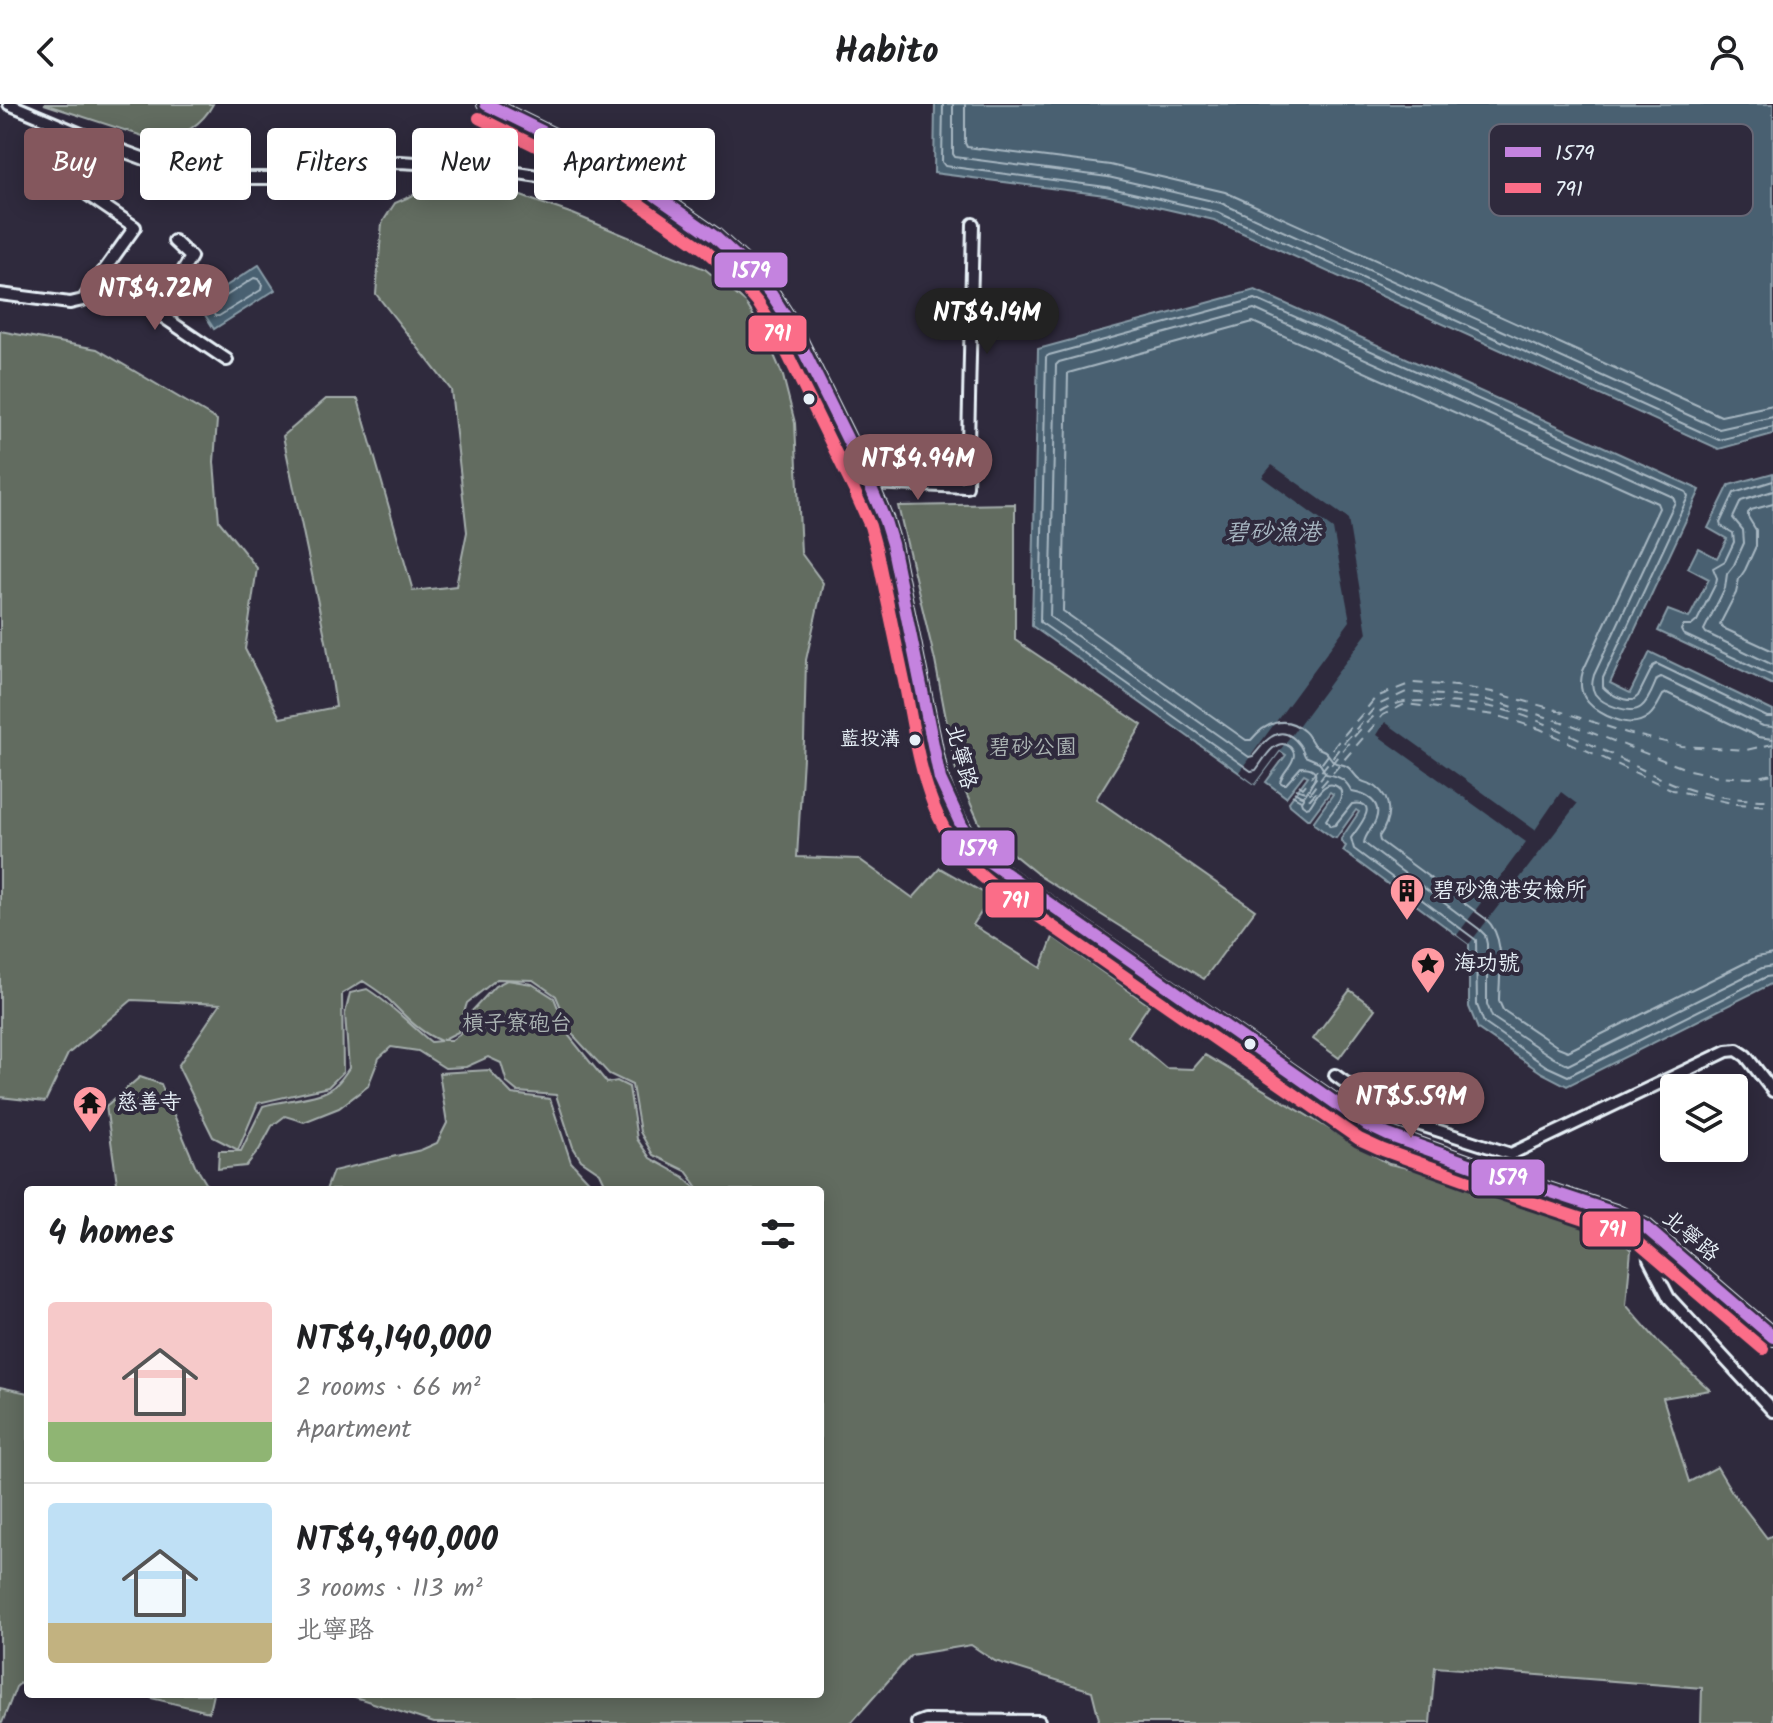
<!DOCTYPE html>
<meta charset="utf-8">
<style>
body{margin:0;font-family:Kalam,"LXGW WenKai TC",sans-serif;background:#f2f2f2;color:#202124;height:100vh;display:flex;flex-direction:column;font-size:30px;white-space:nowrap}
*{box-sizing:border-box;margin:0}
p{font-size:26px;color:#757577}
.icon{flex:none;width:44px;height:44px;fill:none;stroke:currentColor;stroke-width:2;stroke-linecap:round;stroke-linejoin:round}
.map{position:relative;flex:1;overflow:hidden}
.sheet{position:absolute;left:24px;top:1082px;width:800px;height:512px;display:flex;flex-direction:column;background:#fff;border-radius:8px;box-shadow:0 4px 20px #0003}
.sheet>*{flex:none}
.banner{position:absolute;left:24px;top:24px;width:800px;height:72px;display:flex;gap:16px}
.buttons{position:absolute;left:1660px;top:970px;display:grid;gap:16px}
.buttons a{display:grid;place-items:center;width:88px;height:88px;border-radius:8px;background:#fff;box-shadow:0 4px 20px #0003;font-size:40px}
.price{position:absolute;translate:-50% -68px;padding:0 18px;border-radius:28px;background:#84575d;color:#fff;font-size:26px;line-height:52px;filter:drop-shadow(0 2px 4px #0008)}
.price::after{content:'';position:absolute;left:50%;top:48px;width:24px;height:18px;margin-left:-12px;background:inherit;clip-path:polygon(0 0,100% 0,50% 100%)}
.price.active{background:#222;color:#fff}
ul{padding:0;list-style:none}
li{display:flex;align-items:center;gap:24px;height:200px;padding:0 24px}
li+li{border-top:2px solid #e0e0e0}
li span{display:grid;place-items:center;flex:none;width:224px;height:160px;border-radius:8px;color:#555}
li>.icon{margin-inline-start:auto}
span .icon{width:96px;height:96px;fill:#fffc;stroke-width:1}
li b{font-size:34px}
h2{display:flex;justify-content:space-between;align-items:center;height:96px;padding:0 24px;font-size:34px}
.tag{padding:0 28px;border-radius:8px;background:#fff;box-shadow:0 4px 20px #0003;font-size:28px;line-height:72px}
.tag.active{background:#84575d;color:#fff}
header{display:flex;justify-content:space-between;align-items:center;height:104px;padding:0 24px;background:#fff;font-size:36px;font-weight:600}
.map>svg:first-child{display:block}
</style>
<header><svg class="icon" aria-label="back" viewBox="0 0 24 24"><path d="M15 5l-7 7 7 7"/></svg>Habito<svg class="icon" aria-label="person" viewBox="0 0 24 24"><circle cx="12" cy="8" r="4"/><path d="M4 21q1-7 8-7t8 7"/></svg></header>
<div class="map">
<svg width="1773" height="1619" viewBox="0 0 1773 1619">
<rect width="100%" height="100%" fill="#2f2a3d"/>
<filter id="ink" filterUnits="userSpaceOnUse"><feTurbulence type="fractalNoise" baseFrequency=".0125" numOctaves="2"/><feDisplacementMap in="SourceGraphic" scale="16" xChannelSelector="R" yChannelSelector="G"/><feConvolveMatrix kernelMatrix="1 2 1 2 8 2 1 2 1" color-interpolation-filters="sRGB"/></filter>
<g filter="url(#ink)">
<!-- green -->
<path fill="#626c61" stroke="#a5aeac" stroke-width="2" d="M 44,0 L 213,0 C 202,21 183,31 161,38 Z
M 495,83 L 573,110 L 705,165 L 746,199 L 768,237 L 783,272 L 795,319 L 801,449 L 823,479 L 806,556 L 804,637 L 797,753 L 859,755 L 913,794 L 940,764 L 991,793 L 973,821 L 1041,864 L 1053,833 L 1149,901 L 1128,932 L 1166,964 L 1193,965 L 1205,951 L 1389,1060 L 1451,1073 L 1602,1117 L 1631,1146 L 1626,1201 L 1661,1241 L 1710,1286 L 1663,1294 L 1689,1378 L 1717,1363 L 1732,1388 L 1767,1434 L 1773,1431 L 1773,1619 L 1701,1619 L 1702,1584 L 1435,1563 L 1430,1619 L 1097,1619 L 1099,1615 L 1092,1587 L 995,1557 L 971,1541 L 911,1551 L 851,1619 L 434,1619 L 346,1590 L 820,1590 L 820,1086 L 700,1086 L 686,1067 L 653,1051 L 640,1028 L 632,981 L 609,970 L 572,930 L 556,892 L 533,876 L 497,875 L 467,899 L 458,928 L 442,936 L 452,936 L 460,930 L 470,909 L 495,882 L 507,876 L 532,880 L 554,894 L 569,932 L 607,979 L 617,977 L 629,983 L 637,1035 L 650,1054 L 684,1073 L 698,1086 L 608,1086 L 600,1069 L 581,1056 L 573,1043 L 556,991 L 518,988 L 507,979 L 501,959 L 488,953 L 466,963 L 445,964 L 418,947 L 391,943 L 379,954 L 368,982 L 339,1004 L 304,1018 L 285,1012 L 272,1022 L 259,1046 L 246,1062 L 218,1065 L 219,1047 L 241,1047 L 263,1002 C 279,997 314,994 327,987 C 337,982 343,973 349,964 L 345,910 L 350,889 L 367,885 C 391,900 409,920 431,938 L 441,937 C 419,928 407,914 390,897 C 382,889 372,883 363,877 L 342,890 L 343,968 L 328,983 L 258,999 L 238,1046 L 213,1033 L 178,962 L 220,900 L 132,896 L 68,950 L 45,998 L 0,993 L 0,227 L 97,245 L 217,316 L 214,358 L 219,417 L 257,464 L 245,545 L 280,614 L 336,603 L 327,542 L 283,332 L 326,295 L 358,295 L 413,487 L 456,482 L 467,428 L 451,286 L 376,190 L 382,119 L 395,99 L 416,90 L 461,89 Z
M 1015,400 L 1015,536 L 1142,621 L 1096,695 L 1255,806 L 1204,875 L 1041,773 L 982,725 L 956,667 L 935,557 L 898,402 Z
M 1350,886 L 1375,905 L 1339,954 L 1313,935 Z
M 489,966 L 512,990 L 550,995 L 571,1058 L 597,1086 L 326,1086 L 333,1067 L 421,1046 L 437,1039 L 447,1019 L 439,969 Z
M 140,973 L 161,980 L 195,1061 L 210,1086 L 118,1086 L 106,1002 Z
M 0,1283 L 28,1289 L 28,1572 L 16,1583 L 2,1619 L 0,1619 Z
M 149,1590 L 213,1590 L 209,1608 L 151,1594 Z"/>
<!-- water -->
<path fill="#486171" stroke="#889ba7" stroke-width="2" d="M 935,0 L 1773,0 L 1773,330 L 1719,345 L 1214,116 L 1105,91 L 934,69 Z
M 259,161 L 275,186 L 214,225 L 198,200 Z
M 1255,186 L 1700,386 L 1610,579 L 1630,589 L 1650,548 L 1773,607 L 1773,879 L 1567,982 L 1542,969 L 1478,925 L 1469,903 L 1469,840 L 1343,747 L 1346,742 L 1341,738 L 1341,735 L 1359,708 L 1356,706 L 1336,734 L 1332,733 L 1314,720 L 1314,717 L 1333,690 L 1330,688 L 1310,715 L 1307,715 L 1290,701 L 1289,698 L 1308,672 L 1304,670 L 1286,693 L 1266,678 L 1286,651 L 1280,647 L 1255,680 L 1032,522 L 1038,245 Z
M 1773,369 L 1773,581 L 1658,527 L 1668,506 L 1689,514 L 1709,475 L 1688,464 L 1698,444 L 1717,454 L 1727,435 L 1708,424 L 1729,381 Z"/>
<!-- pier -->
<path fill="#2f2a3d" d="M 1272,361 L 1348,415 L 1367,529 L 1255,680 L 1239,668 L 1350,517 L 1333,425 L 1262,373 Z
M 1385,618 L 1535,726 L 1561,688 L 1577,700 L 1469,840 L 1457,831 L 1526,738 L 1377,631 Z"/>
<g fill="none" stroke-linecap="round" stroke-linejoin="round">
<!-- shore -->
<path stroke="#a8b7c2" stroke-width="2" d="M 943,0 L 942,58 L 945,62 L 1106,83 L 1217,108 L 1719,336 L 1773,323
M 953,0 L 953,50 L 955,53 L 1108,73 L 1221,99 L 1719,325 L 1773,313
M 965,0 L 965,39 L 967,43 L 1110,61 L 1225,88 L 1721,312 L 1773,301
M 254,174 L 258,175 L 262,181 L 261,186 L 219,212 L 215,212 L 211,205 L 212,201 Z
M 1773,377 L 1734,389 L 1720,419 L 1721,422 L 1733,429 L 1734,438 L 1725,457 L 1713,464 L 1717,474 L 1716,479 L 1697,517 L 1691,522 L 1683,522 L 1681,526 L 1683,530 L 1773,572
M 1773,387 L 1741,397 L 1733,414 L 1743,426 L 1744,439 L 1734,461 L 1727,470 L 1725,484 L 1704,526 L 1706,529 L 1773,561
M 1773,400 L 1751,406 L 1748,409 L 1748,413 L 1756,426 L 1756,442 L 1745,466 L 1739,475 L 1736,489 L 1720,520 L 1723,524 L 1773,547
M 1773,613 L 1767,613 L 1657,560 L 1653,562 L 1638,592 L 1633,596 C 1623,597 1609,590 1603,583 L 1603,574 L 1688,393 L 1686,388 L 1255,195 L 1049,251 L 1046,253 L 1040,518 L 1251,667 L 1256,666 C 1263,657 1276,631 1290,643 C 1294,647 1295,650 1293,655 C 1290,664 1282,669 1280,678 L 1283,680 L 1286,680 L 1301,663 C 1330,663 1307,686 1301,697 L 1302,700 L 1306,703 L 1310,702 C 1315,695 1323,677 1334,681 C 1339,683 1342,687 1341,692 C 1340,700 1330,709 1326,716 L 1330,722 L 1335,721 L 1352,700 C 1382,696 1358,724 1351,734 L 1354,745 L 1476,836 L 1477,901 L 1484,919 L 1546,962 L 1568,972 L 1766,873 L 1773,872
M 1773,623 L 1763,622 L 1661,573 L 1657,575 C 1653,584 1649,597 1641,603 C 1630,611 1603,601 1595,590 C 1591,583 1592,578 1594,571 L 1675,398 L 1673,393 L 1254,205 L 1059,258 L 1056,261 L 1050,513 L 1249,653 L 1253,652 C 1259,646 1264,637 1271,633 C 1287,622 1300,638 1305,652 L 1319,658 L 1326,670 C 1340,672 1346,676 1352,688 C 1366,690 1382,698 1376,715 C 1373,725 1365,730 1364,739 L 1479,825 L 1485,831 L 1487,840 L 1487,900 L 1492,913 L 1552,953 L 1568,961 L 1762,864 L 1773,862
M 1773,635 L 1758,633 L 1667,589 L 1663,591 C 1659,598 1656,606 1649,612 C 1635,623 1621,618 1607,612 C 1587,602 1576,589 1583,567 L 1659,404 L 1657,399 L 1253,218 L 1068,269 L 1063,507 L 1246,636 L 1251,636 C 1265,619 1285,610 1304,627 C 1309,631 1311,638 1315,642 C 1318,645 1323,645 1326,648 C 1329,651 1331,655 1334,658 C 1337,660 1342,660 1346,662 C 1352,665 1354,671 1359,675 C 1363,679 1371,679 1376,683 C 1394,696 1390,717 1379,733 L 1380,737 L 1486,815 C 1507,834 1499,872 1499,897 L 1503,906 L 1558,943 L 1568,947 L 1757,853 L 1773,850"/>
<!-- ferry -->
<path stroke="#a8b7c2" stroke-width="2" stroke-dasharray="10 8" stroke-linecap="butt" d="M 1299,681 L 1303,684 L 1338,638 L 1364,608 L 1376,593 L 1412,579 L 1456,582 L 1492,588 L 1553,605 L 1627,629 L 1682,642 L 1746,646 L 1773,640
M 1296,685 L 1305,688 L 1342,641 L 1376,602 L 1406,588 L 1478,594 L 1507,601 L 1569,620 L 1689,666 L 1718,672 L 1750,674 L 1773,670
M 1294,688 L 1301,692 L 1308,692 C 1322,672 1364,615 1384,605 C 1403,595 1416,597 1437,598 C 1455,598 1473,600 1491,603 C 1556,616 1617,657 1677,681 C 1707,693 1741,696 1773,696
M 1292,691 L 1301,696 L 1310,695 L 1383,611 L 1405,600 L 1495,611 L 1540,625 L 1673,686 L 1736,700 L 1773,702"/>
<defs>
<path id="minor" d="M 9,0 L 112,43 L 153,58 L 194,67 L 238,74 L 296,74 L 349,62 L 399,58 L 470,62 L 579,78 L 585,74 L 593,51
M 101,171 L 227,256
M 0,190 L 70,199 L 83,196 L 135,123 L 88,91
M 158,210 L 191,153 L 174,137
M 869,379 L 967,383 L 973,120
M 1335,971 L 1368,995 L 1405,1016 L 1511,1050 L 1727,947 L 1737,946 L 1746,952 L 1773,987
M 1645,1123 L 1649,1155 L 1669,1194 L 1773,1307
M 917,1619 L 925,1616 L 1039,1617 L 1039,1619"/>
<path id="major" d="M 486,0 L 613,62 L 715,133 L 751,166 L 771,190 L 791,221 L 869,379 L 885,417 L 892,440 L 940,675 C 953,710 969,744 999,766 L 1367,1021 L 1388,1031 L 1494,1069 L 1615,1109 L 1645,1123 L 1773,1233"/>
</defs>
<!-- minor casing -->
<use href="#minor" stroke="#e8f1f8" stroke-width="16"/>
<!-- major casing -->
<use href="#major" stroke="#e8f1f8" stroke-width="20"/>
<!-- minor -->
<use href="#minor" stroke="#2f2a3d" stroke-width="10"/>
<!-- major -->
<use href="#major" stroke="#2f2a3d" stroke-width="14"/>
<defs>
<path id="bus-1" d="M 486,0 L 613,62 L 715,133 L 751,166 L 771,190 L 791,221 L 869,379 L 885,417 L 892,440 L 940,675 L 963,725 L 988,757 L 1367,1021 L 1388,1031 L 1494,1069 L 1615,1109 L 1645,1123 L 1773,1233"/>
<path id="bus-2" d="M 479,14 L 605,76 L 705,146 L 739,177 L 758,199 L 777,229 L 854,386 L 870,422 L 876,444 C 886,490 895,536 905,582 C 920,657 926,728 990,779 L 1359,1035 L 1383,1046 L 1489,1084 L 1609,1124 L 1636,1137 L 1763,1245"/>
</defs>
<!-- bus-1 casing -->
<use href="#bus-1" stroke="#2f2a3d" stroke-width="18"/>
<!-- bus-2 casing -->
<use href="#bus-2" stroke="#2f2a3d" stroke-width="18"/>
<!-- bus-1 -->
<use href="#bus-1" stroke="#c483df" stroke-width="12"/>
<!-- bus-2 -->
<use href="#bus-2" stroke="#fb6d88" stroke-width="12"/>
</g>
</g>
<!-- icons -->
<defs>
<symbol id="building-pin" viewBox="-11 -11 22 30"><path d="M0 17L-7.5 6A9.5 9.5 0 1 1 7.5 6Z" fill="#ff9aa2" stroke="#2f2a3d"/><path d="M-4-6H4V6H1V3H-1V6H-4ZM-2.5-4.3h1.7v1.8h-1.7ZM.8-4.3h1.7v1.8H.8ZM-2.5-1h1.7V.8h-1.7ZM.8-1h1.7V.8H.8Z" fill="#111"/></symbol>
<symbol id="sight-pin" viewBox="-11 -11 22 30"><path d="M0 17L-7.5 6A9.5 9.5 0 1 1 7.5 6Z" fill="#ff9aa2" stroke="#2f2a3d"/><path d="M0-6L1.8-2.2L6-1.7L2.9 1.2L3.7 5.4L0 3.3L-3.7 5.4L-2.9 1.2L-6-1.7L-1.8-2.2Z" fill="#111"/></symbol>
<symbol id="temple-pin" viewBox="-11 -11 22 30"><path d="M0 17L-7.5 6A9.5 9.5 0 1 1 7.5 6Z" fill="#ff9aa2" stroke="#2f2a3d"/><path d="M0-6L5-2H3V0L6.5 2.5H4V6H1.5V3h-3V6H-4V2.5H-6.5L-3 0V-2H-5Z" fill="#111"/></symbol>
</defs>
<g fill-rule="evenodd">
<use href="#building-pin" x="1387" y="767" width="40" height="54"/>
<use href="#sight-pin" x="1408" y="840" width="40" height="54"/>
<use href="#temple-pin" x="70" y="979" width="40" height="54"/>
</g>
<!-- markers -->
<g fill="#e8f1f8" stroke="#2f2a3d" stroke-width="3">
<circle cx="809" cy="295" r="7"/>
<circle cx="915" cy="636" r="7"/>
<circle cx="1250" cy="940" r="7"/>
</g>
<g text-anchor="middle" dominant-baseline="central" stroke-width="8" stroke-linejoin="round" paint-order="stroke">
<!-- bus labels -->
<g font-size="20" fill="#e8f1f8" stroke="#2f2a3d" text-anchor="end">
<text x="900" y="636">藍投溝</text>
</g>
<!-- park labels -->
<g font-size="22" fill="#acb5b4" stroke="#2f2a3d">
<text x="1033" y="644">碧砂公園</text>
<text x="517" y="920">槓子寮砲台</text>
</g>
<!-- street labels -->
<g font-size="22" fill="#e8f1f8" stroke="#2f2a3d">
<text transform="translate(960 653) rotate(75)">北寧路</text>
<text transform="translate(1690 1133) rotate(40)">北寧路</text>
</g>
<!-- poi labels -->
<g font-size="22" fill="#e8f1f8" stroke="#2f2a3d" text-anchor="start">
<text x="1433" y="787">碧砂漁港安檢所</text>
<text x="1454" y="860">海功號</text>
<text x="116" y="999">慈善寺</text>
</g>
<!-- water labels -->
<g font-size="24" font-style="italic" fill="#a8b7c2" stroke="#2f2a3d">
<text x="1273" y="429">碧砂漁港</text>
</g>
</g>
<!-- legend -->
<rect x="1489" y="20" width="264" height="92" rx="12" fill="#2f2a3d" stroke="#666675" stroke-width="2"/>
<rect x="1505" y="43" width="36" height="10" fill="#c483df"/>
<rect x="1505" y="79" width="36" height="10" fill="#fb6d88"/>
<g font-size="22" fill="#e8f1f8">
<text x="1555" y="56">1579</text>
<text x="1555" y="92">791</text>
</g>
<g stroke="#2f2a3d" stroke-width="3">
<rect x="713" y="147" width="76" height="38" rx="8" fill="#c483df"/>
<rect x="747" y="210" width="61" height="39" rx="8" fill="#fb6d88"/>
<rect x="940" y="725" width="76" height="38" rx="8" fill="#c483df"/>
<rect x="984" y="777" width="61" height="38" rx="8" fill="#fb6d88"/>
<rect x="1470" y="1054" width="76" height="39" rx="8" fill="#c483df"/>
<rect x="1581" y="1106" width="61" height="38" rx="8" fill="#fb6d88"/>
</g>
<g font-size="22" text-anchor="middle" font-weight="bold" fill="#fff">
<text x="751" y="174">1579</text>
<text x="777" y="237">791</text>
<text x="978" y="752">1579</text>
<text x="1015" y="804">791</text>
<text x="1508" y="1081">1579</text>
<text x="1612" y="1133">791</text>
</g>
</svg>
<div class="buttons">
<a><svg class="icon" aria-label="layers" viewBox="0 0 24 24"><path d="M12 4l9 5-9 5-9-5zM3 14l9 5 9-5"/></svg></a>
</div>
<b class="price" style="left:155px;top:228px">NT$4.72M</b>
<b class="price active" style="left:987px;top:252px">NT$4.14M</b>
<b class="price" style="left:918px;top:398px">NT$4.94M</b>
<b class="price" style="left:1411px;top:1036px">NT$5.59M</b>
<div class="banner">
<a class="tag active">Buy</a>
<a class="tag">Rent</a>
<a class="tag">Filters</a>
<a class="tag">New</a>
<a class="tag">Apartment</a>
</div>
<section class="sheet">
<h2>4 homes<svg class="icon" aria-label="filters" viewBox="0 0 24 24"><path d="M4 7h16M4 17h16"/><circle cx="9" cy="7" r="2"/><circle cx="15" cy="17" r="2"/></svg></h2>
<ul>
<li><span style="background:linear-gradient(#f6c9c9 75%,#8fb573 0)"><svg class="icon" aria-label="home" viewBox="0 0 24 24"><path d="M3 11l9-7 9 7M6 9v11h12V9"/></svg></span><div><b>NT$4,140,000</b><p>2 rooms · 66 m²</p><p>Apartment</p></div></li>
<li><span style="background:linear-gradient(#bfe0f5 75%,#c2b280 0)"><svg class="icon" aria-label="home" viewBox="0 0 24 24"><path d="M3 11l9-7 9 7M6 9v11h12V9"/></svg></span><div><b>NT$4,940,000</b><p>3 rooms · 113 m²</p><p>北寧路</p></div></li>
</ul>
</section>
</div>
